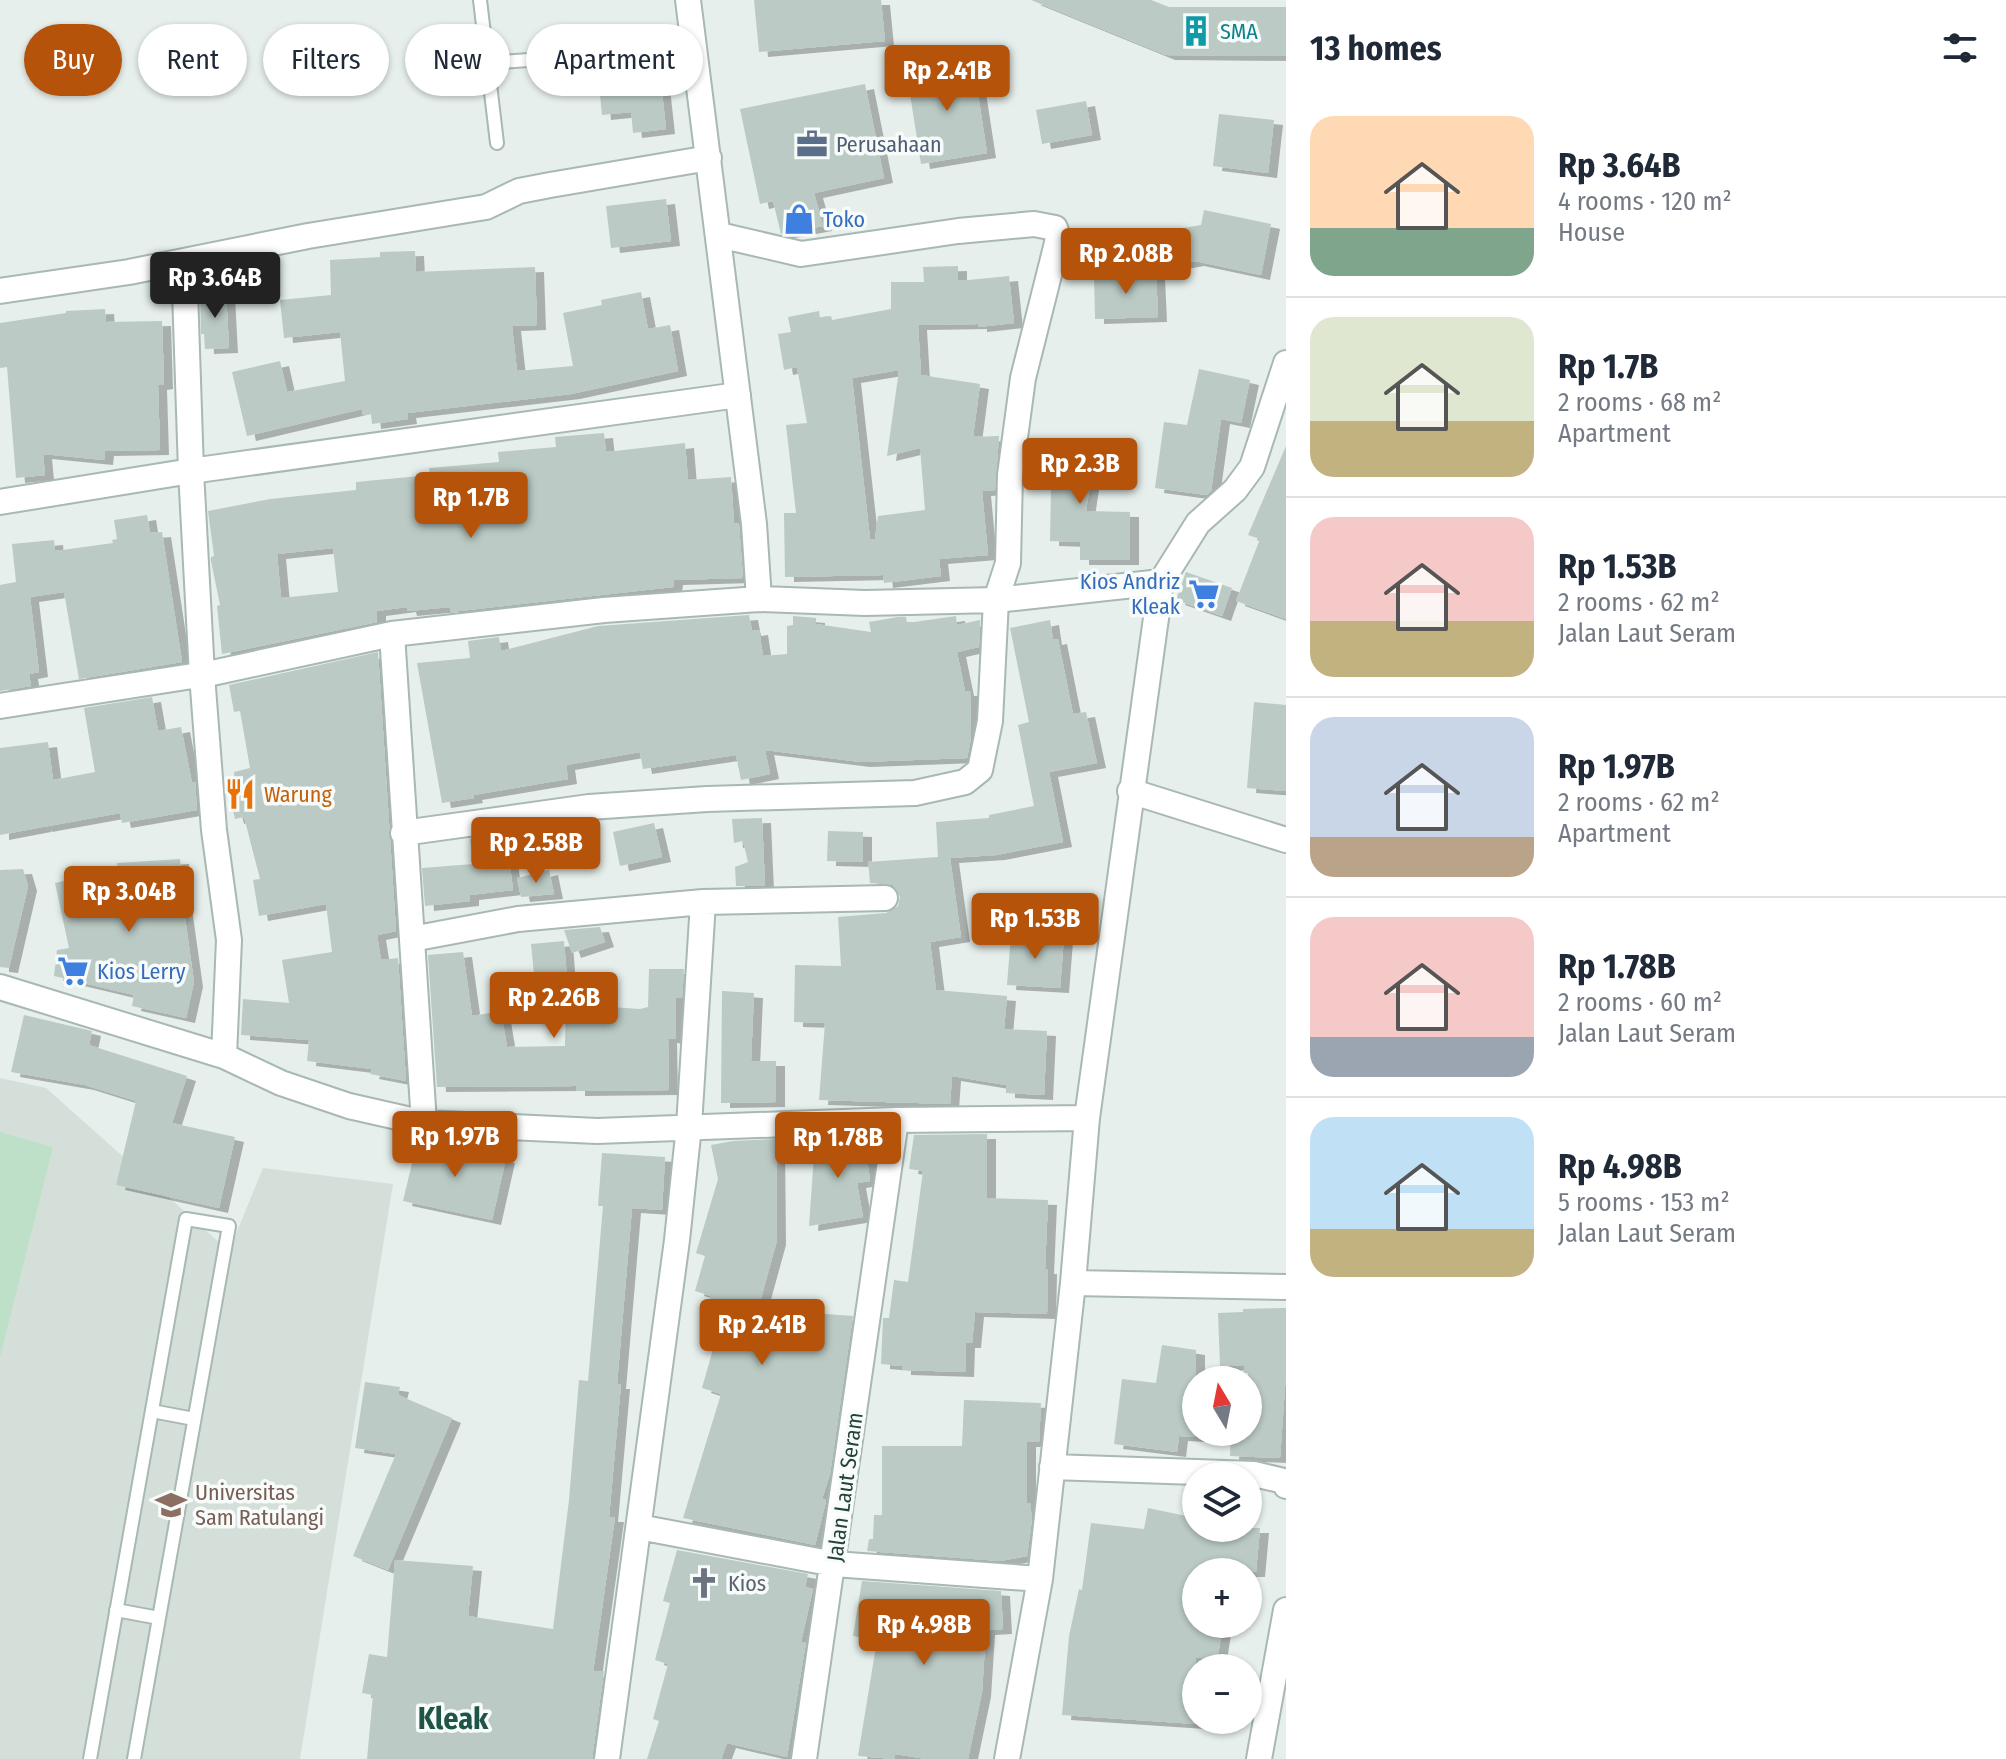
<!DOCTYPE html>
<meta charset="utf-8">
<style>
body{margin:0;font-family:"Fira Sans Condensed",sans-serif;background:#f6f6f7;color:#1f2937;height:100vh;display:flex;flex-direction:column;font-size:30px;white-space:nowrap}
*{box-sizing:border-box;margin:0}
p{font-size:26px;color:#747a83}
.icon{flex:none;width:44px;height:44px;fill:none;stroke:currentColor;stroke-width:2;stroke-linecap:round;stroke-linejoin:round}
.map{position:relative;flex:1;overflow:hidden}
.drawer{display:flex;flex-direction:column;background:#fff;width:720px}
.drawer>*{flex:none}
.guide{position:absolute;left:24px;top:24px;width:760px;height:72px;display:flex;gap:16px}
.needle{width:52px;rotate:350deg}
.controls{position:absolute;left:1182px;top:1366px;display:grid;gap:16px}
.controls a{display:grid;place-items:center;width:80px;height:80px;border-radius:50%;background:#fff;box-shadow:0 2px 6px #0004;font-size:40px}
.price{position:absolute;translate:-50% -68px;padding:0 18px;border-radius:8px;background:#b45309;color:#fff;font-size:26px;line-height:52px;filter:drop-shadow(0 2px 4px #0008)}
.price::after{content:'';position:absolute;left:50%;top:48px;width:24px;height:18px;margin-left:-12px;background:inherit;clip-path:polygon(0 0,100% 0,50% 100%)}
.price.active{background:#222;color:#fff}
ul{padding:0;list-style:none}
li{display:flex;align-items:center;gap:24px;height:200px;padding:0 24px}
li+li{border-top:2px solid #e0e1e3}
li span{display:grid;place-items:center;flex:none;width:224px;height:160px;border-radius:24px;color:#555}
li>.icon{margin-inline-start:auto}
span .icon{width:96px;height:96px;fill:#fffc;stroke-width:1}
li b{font-size:34px}
h2{display:flex;justify-content:space-between;align-items:center;height:96px;padding:0 24px;font-size:34px}
.pill{padding:0 28px;border-radius:36px;background:#fff;box-shadow:0 2px 6px #0004;font-size:28px;line-height:72px}
.pill.active{background:#b45309;color:#fff}
main{display:flex;flex:1;min-height:0}
.map>svg:first-child{display:block}
</style>
<main>
<div class="map">
<svg width="1286" height="1759" viewBox="0 0 1286 1759">
<defs>
<filter id="shadow"><feDropShadow dx="9" dy="5" stdDeviation="0" flood-color="#0004"/></filter>
</defs>
<rect width="100%" height="100%" fill="#e6efeb"/>
<!-- built -->
<path fill="#d4dfda" d="M 0,1078 L 46,1088 L 229,1251 L 263,1168 L 393,1184 L 300,1759 L 0,1759 Z"/>
<!-- green -->
<path fill="#bfe0c8" d="M 0,1132 L 53,1147 L 0,1357 Z"/>
<!-- building -->
<path fill="#bbcac4" fill-rule="evenodd" filter="url(#shadow)" d="M 754,0 L 881,0 L 885,41 L 759,52 Z
M 1031,0 L 1151,0 L 1169,7 L 1286,7 L 1286,56 L 1166,55 Z
M 973,62 L 987,153 L 921,164 L 907,75 Z
M 631,71 L 632,77 L 660,74 L 666,129 L 633,133 L 631,112 L 602,115 L 598,75 Z
M 865,84 L 884,178 L 814,193 L 823,226 L 781,234 L 773,201 L 760,204 L 740,109 Z
M 1086,101 L 1092,135 L 1042,144 L 1036,110 Z
M 1219,114 L 1274,120 L 1268,173 L 1213,166 Z
M 666,199 L 671,241 L 611,248 L 606,206 Z
M 1204,210 L 1271,224 L 1261,275 L 1195,261 L 1167,266 L 1161,232 L 1201,225 Z
M 415,251 L 416,272 L 535,267 L 537,325 L 512,326 L 517,371 L 573,366 L 563,313 L 602,305 L 601,300 L 641,292 L 648,329 L 670,325 L 678,371 L 571,394 L 407,413 L 408,419 L 372,424 L 371,414 L 363,415 L 362,409 L 247,436 L 232,372 L 280,361 L 287,392 L 345,381 L 340,332 L 284,338 L 280,300 L 331,295 L 330,260 L 380,257 L 380,252 Z
M 958,266 L 958,281 L 1009,276 L 1014,323 L 978,327 L 978,324 L 918,325 L 921,375 L 980,384 L 973,437 L 999,436 L 995,490 L 982,491 L 988,555 L 939,559 L 941,576 L 884,583 L 883,575 L 785,577 L 784,513 L 796,513 L 786,425 L 807,423 L 797,367 L 784,370 L 778,334 L 791,332 L 788,317 L 819,311 L 820,318 L 831,316 L 832,320 L 891,309 L 891,282 L 924,282 L 923,267 ZM 899,370 L 887,456 L 920,448 L 925,510 L 878,516 L 875,539 L 870,539 L 852,378 Z
M 1156,273 L 1158,317 L 1095,319 L 1094,275 Z
M 226,292 L 229,348 L 205,349 L 204,334 L 201,334 L 200,294 Z
M 105,309 L 106,322 L 162,321 L 164,384 L 158,385 L 160,450 L 105,451 L 104,460 L 43,454 L 45,475 L 16,478 L 7,367 L 0,368 L 0,323 L 66,313 L 66,311 Z
M 1199,369 L 1250,380 L 1241,423 L 1221,419 L 1211,491 L 1207,495 L 1155,488 L 1164,422 L 1187,425 Z
M 604,433 L 606,452 L 685,443 L 688,480 L 731,477 L 734,523 L 739,523 L 739,525 L 743,578 L 674,580 L 673,587 L 450,612 L 450,607 L 408,611 L 407,607 L 377,611 L 377,622 L 222,654 L 217,606 L 220,605 L 211,561 L 211,557 L 214,556 L 208,511 L 270,499 L 356,490 L 356,482 L 430,475 L 429,468 L 499,462 L 498,452 L 556,447 L 555,437 ZM 333,548 L 338,592 L 281,598 L 277,554 Z
M 1039,445 L 1095,453 L 1086,511 L 1130,512 L 1130,560 L 1080,560 L 1080,542 L 1050,541 L 1051,486 L 1033,483 Z
M 1286,446 L 1286,619 L 1236,601 L 1260,539 L 1248,535 Z
M 147,515 L 150,533 L 162,532 L 182,662 L 79,679 L 64,592 L 30,597 L 39,672 L 29,674 L 31,686 L 0,691 L 0,585 L 16,582 L 12,544 L 54,540 L 55,551 L 113,543 L 112,540 L 117,539 L 114,520 Z
M 1186,572 L 1232,588 L 1222,616 L 1176,600 Z
M 749,615 L 752,631 L 759,630 L 763,656 L 787,654 L 787,626 L 793,625 L 793,616 L 816,618 L 816,624 L 871,632 L 869,622 L 898,617 L 906,617 L 907,623 L 956,616 L 957,625 L 980,620 L 979,647 L 957,652 L 965,691 L 970,691 L 971,738 L 967,758 L 861,762 L 765,750 L 770,774 L 741,780 L 736,755 L 643,769 L 640,752 L 566,765 L 568,779 L 473,795 L 474,798 L 442,803 L 417,663 L 470,658 L 468,641 L 499,637 L 501,651 L 598,626 Z
M 1050,620 L 1053,640 L 1058,639 L 1073,714 L 1086,712 L 1097,763 L 1049,772 L 1063,842 L 996,855 L 950,858 L 961,937 L 930,942 L 936,990 L 1007,996 L 1004,1029 L 1047,1031 L 1044,1095 L 1006,1093 L 1006,1085 L 952,1076 L 950,1104 L 819,1100 L 825,1023 L 794,1022 L 795,965 L 841,966 L 838,917 L 886,913 L 898,906 L 900,897 L 893,885 L 870,883 L 868,862 L 938,857 L 936,822 L 989,818 L 989,815 L 1034,806 L 1018,725 L 1029,722 L 1010,628 Z
M 378,652 L 396,931 L 377,935 L 381,960 L 398,958 L 406,1081 L 370,1074 L 372,1069 L 307,1061 L 309,1040 L 241,1035 L 243,999 L 289,1003 L 282,960 L 332,952 L 326,904 L 259,916 L 253,880 L 260,879 L 244,817 L 235,819 L 227,786 L 235,785 L 234,772 L 250,768 L 240,711 L 234,712 L 229,685 Z
M 152,697 L 158,731 L 181,727 L 192,783 L 195,782 L 197,810 L 122,823 L 120,813 L 43,827 L 43,825 L 42,827 L 0,835 L 0,748 L 48,742 L 53,780 L 95,772 L 84,708 Z
M 1254,702 L 1286,705 L 1286,791 L 1247,788 Z
M 762,818 L 765,886 L 736,886 L 735,867 L 748,862 L 743,841 L 734,843 L 732,819 Z
M 654,823 L 662,857 L 620,866 L 613,832 Z
M 828,831 L 863,832 L 863,862 L 827,861 Z
M 506,834 L 513,890 L 470,895 L 470,901 L 425,906 L 422,868 L 473,864 L 470,839 Z
M 180,859 L 184,911 L 194,982 L 186,1018 L 132,1006 L 134,995 L 54,976 L 57,950 L 69,948 L 55,883 L 118,869 L 117,863 Z
M 23,869 L 28,886 L 9,968 L 0,967 L 0,870 Z
M 549,870 L 554,894 L 521,897 L 517,878 Z
M 600,927 L 605,942 L 572,953 L 564,930 Z
M 1011,933 L 1064,937 L 1060,988 L 1007,985 Z
M 564,941 L 568,991 L 536,994 L 531,944 Z
M 463,952 L 472,1016 L 501,1011 L 507,1047 L 565,1046 L 566,1004 L 640,1009 L 648,1007 L 649,969 L 684,969 L 682,998 L 676,998 L 676,1039 L 668,1038 L 669,1090 L 576,1091 L 576,1086 L 437,1087 L 428,955 Z
M 722,991 L 754,993 L 751,1061 L 776,1061 L 776,1102 L 721,1103 Z
M 24,1015 L 92,1031 L 89,1045 L 187,1076 L 172,1123 L 235,1137 L 219,1208 L 116,1185 L 136,1101 L 85,1085 L 11,1072 Z
M 987,1134 L 987,1198 L 1048,1200 L 1045,1269 L 1048,1269 L 1047,1314 L 975,1312 L 972,1343 L 966,1343 L 965,1372 L 902,1370 L 902,1366 L 881,1364 L 883,1318 L 889,1318 L 894,1280 L 908,1282 L 923,1171 L 909,1169 L 914,1135 Z
M 864,1136 L 870,1181 L 857,1183 L 863,1217 L 809,1226 L 815,1141 Z
M 418,1138 L 506,1158 L 492,1220 L 403,1201 Z
M 776,1139 L 777,1240 L 758,1309 L 853,1316 L 830,1474 L 822,1499 L 826,1500 L 825,1505 L 815,1545 L 683,1518 L 721,1394 L 702,1388 L 715,1342 L 700,1337 L 711,1296 L 695,1291 L 705,1256 L 696,1253 L 718,1179 L 711,1145 L 733,1141 Z
M 602,1153 L 665,1157 L 662,1210 L 632,1208 L 617,1384 L 621,1384 L 609,1517 L 615,1517 L 593,1672 L 604,1671 L 592,1759 L 367,1759 L 373,1695 L 362,1693 L 369,1654 L 387,1657 L 395,1560 L 473,1566 L 468,1616 L 553,1629 L 569,1500 L 579,1380 L 588,1381 L 603,1206 L 598,1206 Z
M 1286,1308 L 1286,1373 L 1280,1458 L 1230,1456 L 1231,1432 L 1248,1432 L 1248,1373 L 1244,1373 L 1244,1365 L 1220,1366 L 1218,1313 L 1243,1312 L 1243,1309 Z
M 1162,1345 L 1196,1350 L 1196,1437 L 1179,1436 L 1177,1452 L 1114,1444 L 1122,1379 L 1156,1383 Z
M 365,1382 L 400,1387 L 398,1395 L 452,1418 L 388,1570 L 353,1556 L 396,1454 L 355,1448 Z
M 964,1400 L 1041,1403 L 1039,1442 L 1027,1442 L 1027,1504 L 1030,1503 L 1032,1519 L 1027,1556 L 1000,1561 L 867,1551 L 869,1539 L 873,1539 L 874,1515 L 882,1515 L 882,1446 L 962,1446 Z
M 1148,1508 L 1196,1518 L 1196,1528 L 1260,1528 L 1256,1572 L 1196,1572 L 1196,1624 L 1223,1624 L 1217,1661 L 1196,1657 L 1196,1724 L 1062,1715 L 1069,1636 L 1079,1589 L 1082,1590 L 1091,1523 L 1144,1529 Z
M 677,1550 L 808,1574 L 805,1587 L 813,1589 L 801,1642 L 806,1642 L 787,1757 L 727,1743 L 721,1759 L 647,1759 L 659,1721 L 653,1719 L 668,1664 L 655,1660 L 670,1603 L 663,1601 Z
M 862,1581 L 1001,1591 L 1003,1629 L 986,1630 L 982,1692 L 968,1759 L 927,1759 L 895,1754 L 894,1759 L 858,1756 L 877,1640 L 853,1636 Z"/>
<g fill="none" stroke-linecap="round" stroke-linejoin="round">
<defs>
<path id="lane" d="M 480,0 L 497,143
M 488,63 L 694,48
M 152,1411 L 194,1419
M 90,1759 L 186,1219 L 229,1226 L 159,1618 L 116,1610
M 134,1759 L 159,1618"/>
<path id="street" d="M 688,0 L 754,524 L 759,599 L 865,603 L 996,600 L 1161,582
M 184,261 L 191,471 L 202,675 L 214,830 L 229,940 L 224,1056
M 0,291 L 129,272 L 308,236 L 486,207 L 519,191 L 550,185 L 709,158
M 0,502 L 191,471 L 738,395
M 392,634 L 424,1123
M 0,706 L 212,673 L 392,634 L 604,610 L 759,599
M 1130,791 L 1286,840
M 403,833 L 589,807 L 707,799 L 915,793 L 965,782 L 980,770 L 990,721 L 996,600 L 1008,563 L 1010,475 L 1023,378 L 1056,247 L 1058,237 L 1055,228 L 1034,224 L 958,231 L 801,254 L 719,235
M 412,939 L 518,919 L 703,902 L 885,898
M 0,987 L 224,1056 L 281,1083 L 349,1106 L 424,1123 L 597,1131 L 896,1120 L 1087,1118
M 1073,1283 L 1286,1287
M 1052,1467 L 1254,1474 L 1284,1481 L 1286,1486
M 639,1527 L 834,1564 L 1040,1579
M 607,1759 L 677,1240 L 689,1126 L 703,902
M 804,1759 L 896,1120
M 1007,1759 L 1040,1579 L 1073,1283 L 1087,1118 L 1161,582 L 1198,523 L 1235,490 L 1252,467 L 1286,363
M 1259,1759 L 1286,1610"/>
</defs>
<!-- lane casing -->
<use href="#lane" stroke="#a8b8b2" stroke-width="16"/>
<!-- street casing -->
<use href="#street" stroke="#a8b8b2" stroke-width="28"/>
<!-- lane -->
<use href="#lane" stroke="#fff" stroke-width="12"/>
<!-- street -->
<use href="#street" stroke="#fff" stroke-width="24"/>
</g>
<!-- icons -->
<defs>
<symbol id="building-bare" viewBox="-9 -9 18 18"><path d="M-4-6H4V6H1V3H-1V6H-4ZM-2.5-4.3h1.7v1.8h-1.7ZM.8-4.3h1.7v1.8H.8ZM-2.5-1h1.7V.8h-1.7ZM.8-1h1.7V.8H.8Z" fill="#0f9aa8" stroke="#f7fbf9" stroke-width="2.5" paint-order="stroke"/></symbol>
<symbol id="office-bare" viewBox="-9 -9 18 18"><path d="M-6-3h4V-5.5h4V-3h4V5H-6ZM-1-4.5V-3h2v-1.5ZM-6 0V1H6V0Z" fill="#5c6f8a" stroke="#f7fbf9" stroke-width="2.5" paint-order="stroke"/></symbol>
<symbol id="shop-bare" viewBox="-9 -9 18 18"><path d="M-5-2.5h2.3a2.7 3.5 0 0 1 5.4 0H5L5.5 6h-11ZM-1.5-2.5h3a1.5 2.3 0 0 0-3 0Z" fill="#3f7fe0" stroke="#f7fbf9" stroke-width="2.5" paint-order="stroke"/></symbol>
<symbol id="supermarket-bare" viewBox="-9 -9 18 18"><path d="M-6-5.5h2.5l.6 2H6L4.5 2H-2.5L-4.4-4H-6ZM-1.5 3.2a1.3 1.3 0 1 0 .1 0ZM3 3.2a1.3 1.3 0 1 0 .1 0Z" fill="#3f7fe0" stroke="#f7fbf9" stroke-width="2.5" paint-order="stroke"/></symbol>
<symbol id="restaurant-bare" viewBox="-9 -9 18 18"><path d="M-5-6h1v4h1v-4h1v4h1v-4h1v5L-1.5 .5V6h-2V.5L-5-1ZM5-6V6H3V1.5H1.5Q1.5-4 5-6Z" fill="#e8710a" stroke="#f7fbf9" stroke-width="2.5" paint-order="stroke"/></symbol>
<symbol id="university-bare" viewBox="-9 -9 18 18"><path d="M0-5L7-2L0 1L-7-2ZM-4 1L0 2.5L4 1V4Q0 6-4 4Z" fill="#8d6e63" stroke="#f7fbf9" stroke-width="2.5" paint-order="stroke"/></symbol>
<symbol id="church-bare" viewBox="-9 -9 18 18"><path d="M-1.2-6h2.4v3.5h3.3v2.4h-3.3V6h-2.4V-.1h-3.3v-2.4h3.3Z" fill="#6b7280" stroke="#f7fbf9" stroke-width="2.5" paint-order="stroke"/></symbol>
</defs>
<g fill-rule="evenodd">
<use href="#building-bare" x="1174" y="9" width="44" height="44"/>
<use href="#office-bare" x="790" y="122" width="44" height="44"/>
<use href="#shop-bare" x="777" y="197" width="44" height="44"/>
<use href="#supermarket-bare" x="1182" y="572" width="44" height="44"/>
<use href="#restaurant-bare" x="218" y="772" width="44" height="44"/>
<use href="#supermarket-bare" x="51" y="949" width="44" height="44"/>
<use href="#university-bare" x="149" y="1483" width="44" height="44"/>
<use href="#church-bare" x="682" y="1561" width="44" height="44"/>
</g>
<g text-anchor="middle" dominant-baseline="central" stroke-width="7" stroke-linejoin="round" paint-order="stroke">
<!-- culture labels -->
<g font-size="22" fill="#0d838f" stroke="#f7fbf9" text-anchor="start">
<text x="1220" y="31">SMA</text>
</g>
<!-- service labels -->
<g font-size="22" fill="#4e5e75" stroke="#f7fbf9" text-anchor="start">
<text x="836" y="144">Perusahaan</text>
</g>
<!-- shop labels -->
<g font-size="22" fill="#366cbe" stroke="#f7fbf9" text-anchor="start">
<text x="823" y="219">Toko</text>
<text x="1180" y="581" text-anchor="end">Kios Andriz<tspan x="1180" dy="25">Kleak</tspan></text>
<text x="97" y="971">Kios Lerry</text>
</g>
<!-- food labels -->
<g font-size="22" fill="#c56008" stroke="#f7fbf9" text-anchor="start">
<text x="264" y="794">Warung</text>
</g>
<!-- street labels -->
<g font-size="22" fill="#24423a" stroke="#f7fbf9">
<text transform="translate(845 1487) rotate(-82)">Jalan Laut Seram</text>
</g>
<!-- education labels -->
<g font-size="22" fill="#785e54" stroke="#f7fbf9" text-anchor="start">
<text x="195" y="1492">Universitas<tspan x="195" dy="25">Sam Ratulangi</tspan></text>
</g>
<!-- worship labels -->
<g font-size="22" fill="#5b616d" stroke="#f7fbf9" text-anchor="start">
<text x="728" y="1583">Kios</text>
</g>
<!-- district labels -->
<g font-size="30" font-weight="bold" fill="#1f5548" stroke="#f7fbf9">
<text x="453" y="1719">Kleak</text>
</g>
</g>
</svg>
<div class="controls">
<a><svg class="needle" viewBox="-14 -14 28 28"><path d="M0-13l5 13h-10z" fill="#e53935"/><path d="M0 13l5-13h-10z" fill="#747a83"/></svg></a>
<a><svg class="icon" aria-label="layers" viewBox="0 0 24 24"><path d="M12 4l9 5-9 5-9-5zM3 14l9 5 9-5"/></svg></a>
<a>+</a>
<a>−</a>
</div>
<b class="price" style="left:947px;top:113px">Rp 2.41B</b>
<b class="price" style="left:1126px;top:296px">Rp 2.08B</b>
<b class="price active" style="left:215px;top:320px">Rp 3.64B</b>
<b class="price" style="left:1080px;top:506px">Rp 2.3B</b>
<b class="price" style="left:471px;top:540px">Rp 1.7B</b>
<b class="price" style="left:536px;top:885px">Rp 2.58B</b>
<b class="price" style="left:129px;top:934px">Rp 3.04B</b>
<b class="price" style="left:1035px;top:961px">Rp 1.53B</b>
<b class="price" style="left:554px;top:1040px">Rp 2.26B</b>
<b class="price" style="left:455px;top:1179px">Rp 1.97B</b>
<b class="price" style="left:838px;top:1180px">Rp 1.78B</b>
<b class="price" style="left:762px;top:1367px">Rp 2.41B</b>
<b class="price" style="left:924px;top:1667px">Rp 4.98B</b>
<div class="guide">
<a class="pill active">Buy</a>
<a class="pill">Rent</a>
<a class="pill">Filters</a>
<a class="pill">New</a>
<a class="pill">Apartment</a>
</div>
</div>
<section class="drawer">
<h2>13 homes<svg class="icon" aria-label="filters" viewBox="0 0 24 24"><path d="M4 7h16M4 17h16"/><circle cx="9" cy="7" r="2"/><circle cx="15" cy="17" r="2"/></svg></h2>
<ul>
<li><span style="background:linear-gradient(#ffd9b3 70%,#7fa58c 0)"><svg class="icon" aria-label="home" viewBox="0 0 24 24"><path d="M3 11l9-7 9 7M6 9v11h12V9"/></svg></span><div><b>Rp 3.64B</b><p>4 rooms · 120 m²</p><p>House</p></div></li>
<li><span style="background:linear-gradient(#dfe7d0 65%,#c2b280 0)"><svg class="icon" aria-label="home" viewBox="0 0 24 24"><path d="M3 11l9-7 9 7M6 9v11h12V9"/></svg></span><div><b>Rp 1.7B</b><p>2 rooms · 68 m²</p><p>Apartment</p></div></li>
<li><span style="background:linear-gradient(#f6c9c9 65%,#c2b280 0)"><svg class="icon" aria-label="home" viewBox="0 0 24 24"><path d="M3 11l9-7 9 7M6 9v11h12V9"/></svg></span><div><b>Rp 1.53B</b><p>2 rooms · 62 m²</p><p>Jalan Laut Seram</p></div></li>
<li><span style="background:linear-gradient(#c9d6e8 75%,#b9a48a 0)"><svg class="icon" aria-label="home" viewBox="0 0 24 24"><path d="M3 11l9-7 9 7M6 9v11h12V9"/></svg></span><div><b>Rp 1.97B</b><p>2 rooms · 62 m²</p><p>Apartment</p></div></li>
<li><span style="background:linear-gradient(#f6c9c9 75%,#9aa5b1 0)"><svg class="icon" aria-label="home" viewBox="0 0 24 24"><path d="M3 11l9-7 9 7M6 9v11h12V9"/></svg></span><div><b>Rp 1.78B</b><p>2 rooms · 60 m²</p><p>Jalan Laut Seram</p></div></li>
<li><span style="background:linear-gradient(#bfe0f5 70%,#c2b280 0)"><svg class="icon" aria-label="home" viewBox="0 0 24 24"><path d="M3 11l9-7 9 7M6 9v11h12V9"/></svg></span><div><b>Rp 4.98B</b><p>5 rooms · 153 m²</p><p>Jalan Laut Seram</p></div></li>
</ul>
</section>
</main>
